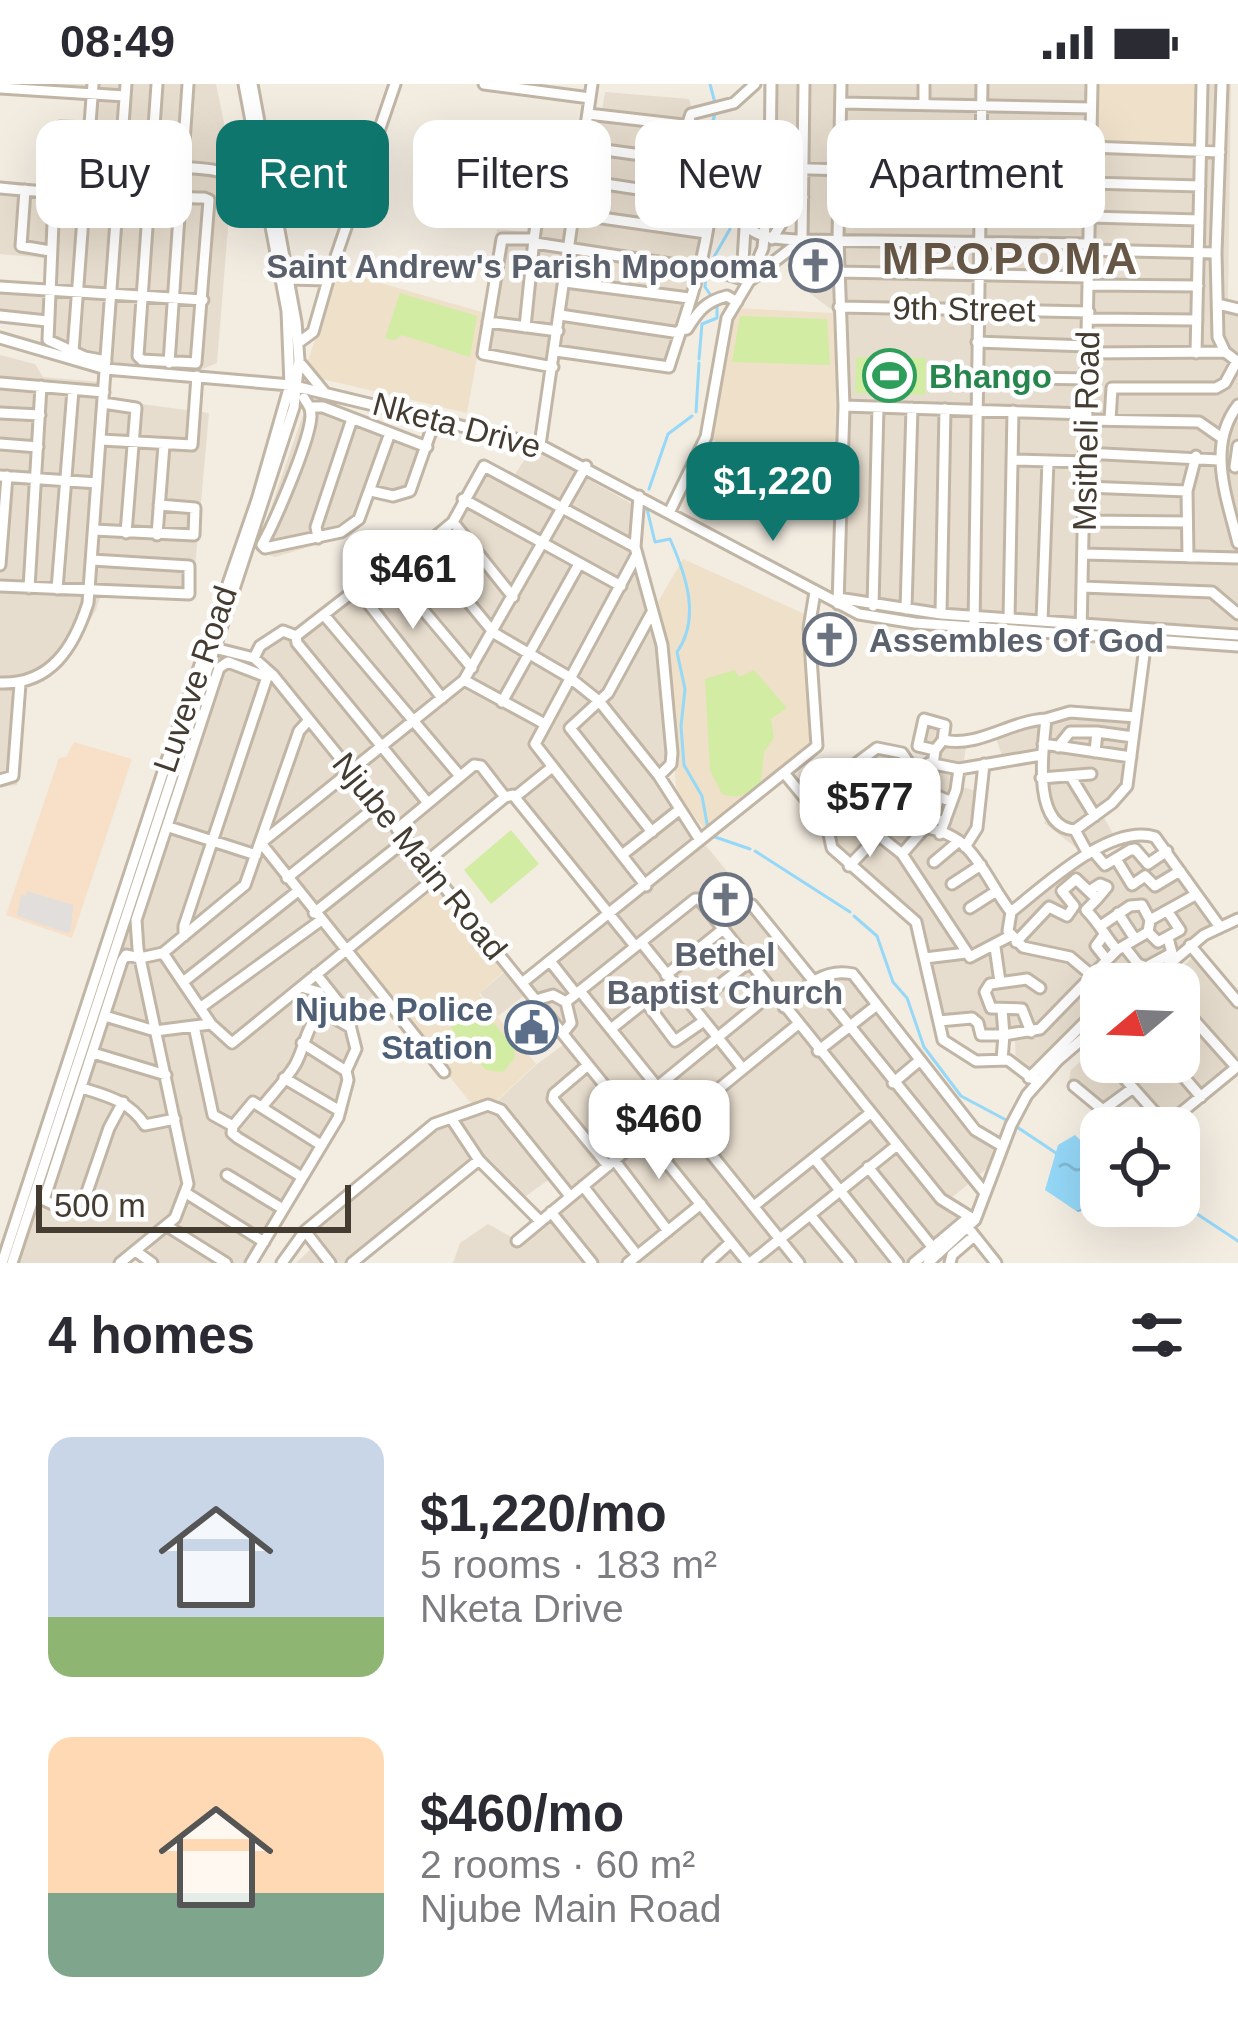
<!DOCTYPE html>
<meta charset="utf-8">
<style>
body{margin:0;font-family:Arial,sans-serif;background:#f2f2f3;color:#2b2b33;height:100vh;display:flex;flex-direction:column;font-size:45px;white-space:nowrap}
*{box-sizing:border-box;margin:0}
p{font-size:39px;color:#7c7c81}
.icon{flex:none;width:66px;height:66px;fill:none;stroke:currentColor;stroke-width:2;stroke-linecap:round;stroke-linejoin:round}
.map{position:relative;height:1179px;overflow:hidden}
.side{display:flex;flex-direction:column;background:#fff;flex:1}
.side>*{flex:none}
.top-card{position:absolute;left:36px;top:36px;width:1167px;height:108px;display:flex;gap:24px}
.needle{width:78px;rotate:251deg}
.tools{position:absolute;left:1080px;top:879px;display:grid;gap:24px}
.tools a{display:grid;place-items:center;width:120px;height:120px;border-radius:24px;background:#fff;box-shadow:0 12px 48px #0002;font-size:60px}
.scale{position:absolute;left:36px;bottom:30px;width:315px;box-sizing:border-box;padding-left:12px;border:6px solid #443b31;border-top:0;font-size:33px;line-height:42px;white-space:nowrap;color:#443b31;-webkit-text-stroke:9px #fff;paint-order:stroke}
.price{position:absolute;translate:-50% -102px;padding:0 27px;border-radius:24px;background:#fff;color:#222;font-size:39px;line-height:78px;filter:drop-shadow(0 3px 6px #0008)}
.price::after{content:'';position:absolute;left:50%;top:72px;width:36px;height:27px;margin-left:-18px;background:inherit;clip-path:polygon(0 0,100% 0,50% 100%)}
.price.on{background:#0f766e;color:#fff}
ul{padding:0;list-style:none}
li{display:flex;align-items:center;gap:36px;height:300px;padding:0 48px}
li span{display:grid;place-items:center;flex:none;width:336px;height:240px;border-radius:24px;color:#555}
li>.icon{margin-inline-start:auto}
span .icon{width:144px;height:144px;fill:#fffc;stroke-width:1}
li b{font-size:51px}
h2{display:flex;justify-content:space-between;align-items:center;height:144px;padding:0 48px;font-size:51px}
.chip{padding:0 42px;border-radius:24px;background:#fff;box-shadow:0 12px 48px #0002;font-size:42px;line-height:108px}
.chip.on{background:#0f766e;color:#fff}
.status{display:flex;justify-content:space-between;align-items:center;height:84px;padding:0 60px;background:#fff;direction:ltr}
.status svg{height:33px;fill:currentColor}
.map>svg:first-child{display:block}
</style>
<div class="status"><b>08:49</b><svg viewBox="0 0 49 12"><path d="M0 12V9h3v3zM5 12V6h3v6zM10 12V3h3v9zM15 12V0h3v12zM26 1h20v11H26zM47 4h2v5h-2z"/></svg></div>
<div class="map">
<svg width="1238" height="1179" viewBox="0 0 1238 1179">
<defs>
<pattern id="water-ripples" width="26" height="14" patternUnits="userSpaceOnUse" patternTransform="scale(3)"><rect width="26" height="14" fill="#95d8f8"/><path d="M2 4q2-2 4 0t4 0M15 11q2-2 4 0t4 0" fill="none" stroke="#82bad5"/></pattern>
</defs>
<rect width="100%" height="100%" fill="#f3ece1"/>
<!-- residential -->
<path fill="#e7ddce" d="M 0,0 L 216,0 L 233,82 L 217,279 L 200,286 L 99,281 L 41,258 L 41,240 L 0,235 L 0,197 L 44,200 L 47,174 L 0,170 L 0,104 L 56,107 L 59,44 L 90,44 L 93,11 Z
M 763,0 L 1231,0 L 1228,217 L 1238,225 L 1238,557 L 864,526 L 832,510 L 837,262 L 832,226 L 800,202 L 795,96 L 765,93 Z
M 605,8 L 689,15 L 720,115 L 672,287 L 561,271 L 558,286 L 479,274 L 497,145 L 527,148 L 537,55 L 577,60 L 581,27 L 602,27 Z
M 0,271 L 35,280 L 43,293 L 111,299 L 111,316 L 209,329 L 192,517 L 101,510 L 96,526 L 61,584 L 24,602 L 17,701 L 0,703 Z
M 306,322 L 430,362 L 418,405 L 403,414 L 373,412 L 365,431 L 339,454 L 275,473 L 256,467 Z
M 532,364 L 641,425 L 637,460 L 664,553 L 671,674 L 664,692 L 702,757 L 812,890 L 850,884 L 975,1040 L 996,1054 L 989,1083 L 949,1116 L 966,1136 L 915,1179 L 453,1179 L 460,1159 L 488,1140 L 517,1156 L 562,1114 L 551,1094 L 515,1120 L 478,1081 L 356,1179 L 296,1179 L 313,1163 L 305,1144 L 431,1037 L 492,1022 L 537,980 L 570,956 L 530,907 L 498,932 L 480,909 L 509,884 L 520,898 L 601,831 L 513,711 L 425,778 L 435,792 L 377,908 L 352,929 L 363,962 L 352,984 L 346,1031 L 250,1179 L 150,1179 L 151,1162 L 127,1179 L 15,1179 L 219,573 L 242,578 L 245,569 L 281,539 L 296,544 L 445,442 L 481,375 L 514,392 Z
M 1068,625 L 1140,631 L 1128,705 L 1102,730 L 1116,755 L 1098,766 L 1106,777 L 1136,761 L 1147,772 L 1159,763 L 1214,841 L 1134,900 L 1101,900 L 1101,930 L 1026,999 L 1016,988 L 1015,955 L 977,955 L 973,939 L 936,940 L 912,839 L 894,821 L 829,771 L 819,742 L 827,698 L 875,660 L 900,665 L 927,699 L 929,667 L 915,662 L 918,632 L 947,634 L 945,653 L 967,656 L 960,702 L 985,710 L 969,761 L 983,776 L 1012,823 L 1082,768 L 1044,739 L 1050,732 L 1036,678 L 1005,681 L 993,645 Z
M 1198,868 L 1238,913 L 1238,986 L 1171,1044 L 1165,1044 L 1132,1011 L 1104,1034 L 1068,1001 L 1071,986 L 1101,958 L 1101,978 L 1179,978 L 1179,900 L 1164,900 Z"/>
<!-- commercial -->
<path fill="#f8e0c8" d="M 74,658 L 132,675 L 72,854 L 6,831 L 59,674 L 66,673 Z"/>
<!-- education -->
<path fill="#eee0c9" d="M 1100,0 L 1198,0 L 1196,64 L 1098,63 Z
M 339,187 L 485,229 L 467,329 L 314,293 L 306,282 Z
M 734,224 L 832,229 L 837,262 L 833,420 L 708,353 Z
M 683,475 L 807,531 L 818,657 L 708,749 L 677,711 L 658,518 Z
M 436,794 L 508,883 L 479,910 L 536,980 L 493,1020 L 475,1024 L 349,868 Z"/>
<!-- green -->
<path fill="#d2eca4" d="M 400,209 L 477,232 L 470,273 L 402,251 L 395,256 L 385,254 Z
M 740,232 L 827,235 L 830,281 L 732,278 Z
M 856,273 L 926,274 L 925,311 L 855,309 Z
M 735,586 L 739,593 L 754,586 L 787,624 L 771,635 L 774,654 L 764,668 L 761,698 C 748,709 740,716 722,710 L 710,686 L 705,595 Z
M 511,746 L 539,780 L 491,820 L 464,786 Z
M 479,921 L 515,965 L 514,975 L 503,988 L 486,986 L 452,947 L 451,936 L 459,927 Z"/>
<!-- parking -->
<path fill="#e2dedb" d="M 27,807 L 73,821 L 71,847 L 67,849 L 17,832 L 21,811 L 26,812 Z"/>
<!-- water -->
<path fill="url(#water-ripples)" d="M 1075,1051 L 1101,1076 L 1101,1121 L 1078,1128 L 1045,1106 L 1058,1061 Z"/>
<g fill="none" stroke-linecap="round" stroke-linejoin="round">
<!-- stream -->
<path stroke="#95d8f8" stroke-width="3" d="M 710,0 L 715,19
M 716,26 L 709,51 L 721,77 L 726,113
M 710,180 L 730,145 L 726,123
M 706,188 L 705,203 L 712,213
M 699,275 L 702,240 L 717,234 L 717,221
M 696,328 L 699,279
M 649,405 L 668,350 L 692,332
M 647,425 L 655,458 L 670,455 C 686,491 701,534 677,568 L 685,605 L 681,642 L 684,681 L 702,712 L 708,745
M 712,752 L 750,765
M 755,767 L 850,828
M 854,832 L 877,852 L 893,898 L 907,914 L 924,963 L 961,1012 L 1008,1037
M 1014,1041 L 1056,1069
M 1179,1118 L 1238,1157"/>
<defs>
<path id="minor" d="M 484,0 L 590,14
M 771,0 L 770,84 L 1090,92
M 804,0 L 802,156 L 1088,160
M 1222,0 L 1216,169 L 1218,253 L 1225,268 L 1238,278
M 0,4 L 125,12
M 841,19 L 1091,24
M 924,20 L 924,0
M 687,42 L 691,30 L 734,19 L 755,0
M 90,44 L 60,43 L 57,46 L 48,256 L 85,273 L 106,277
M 840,53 L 1090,58
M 583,63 L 707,80
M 1090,63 L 1220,68
M 183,83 C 218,87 231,82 246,118 L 266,119
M 579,96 L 730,119
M 1089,99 L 1200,102
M 0,104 C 67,111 136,112 204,114 L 209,116 L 196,279 L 142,276 L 138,272 L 157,0
M 25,106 L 21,162 L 50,167
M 730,119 C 746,152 763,154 797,156
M 730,119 L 752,98 L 770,88
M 839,120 L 1089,127
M 574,130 L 706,149
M 1089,133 L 1199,136
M 772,155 L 790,125 L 803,113
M 535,159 L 697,184
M 1088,166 L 1216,169
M 698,181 L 749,197 L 763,164 L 770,84
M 839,188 L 1089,193
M 742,194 L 745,144
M 288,195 L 328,196 L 395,0
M 565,198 L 689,214
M 1089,201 L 1198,202
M 0,203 L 203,216
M 1218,220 L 1238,225
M 839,223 L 1089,228
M 560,231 L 680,249
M 0,232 L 47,237
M 1089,235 L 1197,236
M 488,238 L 558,247
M 525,243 L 534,155
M 680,246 L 687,245 C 698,227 706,217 727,212 L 737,218
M 0,254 L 106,285 L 290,301 L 540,361 L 859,530 L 915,539 L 1238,562
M 977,258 L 1088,262
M 298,259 L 313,248 L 328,196
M 556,267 L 669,283 C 688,221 738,99 692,42 L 588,30
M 73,268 L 93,0
M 1088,269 L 1225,268
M 1196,269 L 1202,0
M 169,279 L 188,0
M 302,281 L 325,309
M 553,283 L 483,270 L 502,155 L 534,155 L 546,73 L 581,79
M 976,293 L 1087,295
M 0,299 L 104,308
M 304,314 C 308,321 311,323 311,332 C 310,357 275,437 262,461 L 265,464 L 341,448 L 359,435 L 390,349
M 103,319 L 136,324 L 126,449
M 1238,321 C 1206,362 1227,414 1238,459
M 844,322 L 1087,330
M 310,323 L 323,323 L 427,363
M 0,329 L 40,331
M 1087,336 L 1199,338 L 1222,354
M 1110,336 L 1112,304 L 1216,304 L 1225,299 L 1237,277
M 101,356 L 192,361 L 197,292
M 0,360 L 38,363
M 540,361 L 592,0
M 1085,369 L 1219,376
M 1013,376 L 1085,378
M 1235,383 L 1238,362
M 0,392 L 97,399
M 1085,403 L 1187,407
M 371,407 L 393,412 L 410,407 L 436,333
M 463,415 L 621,502
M 669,429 L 706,353 L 727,234 L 749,197 L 802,156
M 1084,437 L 1187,438
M 453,438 L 513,513
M 94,446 L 194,451 L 195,424 L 159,421
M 157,451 L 164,361
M 318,454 L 316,443 L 352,335
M 423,463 L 494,549 L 569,593 L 599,617 L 659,692 L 700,756
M 635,463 L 639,412
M 1083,470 L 1238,474
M 636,472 L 535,660 L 646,802
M 1188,473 L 1187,407 L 1196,372
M 0,481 L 7,392
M 387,483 L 472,584
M 0,502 L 189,510 L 189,482 L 92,476
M 1082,503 L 1212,508 L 1238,530
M 29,504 L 41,302
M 57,505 L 73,306
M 357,505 L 442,614
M 838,514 L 941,530 L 1238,551
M 838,520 L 844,322 L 838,154 L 841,0
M 873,522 L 878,323
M 906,525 L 912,324
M 651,530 L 608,609 L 570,644 L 652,748
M 941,530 L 945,325
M 324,531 L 460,692
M 1009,535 L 1013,327
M 1042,537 L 1048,377
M 974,542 L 982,0
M 1081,550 L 1092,0
M 214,564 L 254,574 L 273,591 L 748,1179
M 254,574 L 260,562 L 283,547 L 296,552
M 464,596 L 543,639
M 0,599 C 51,601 74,563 88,519 L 126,0
M 502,618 L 579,480
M 943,656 C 979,664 1009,637 1046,635
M 1043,660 L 1131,673
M 1058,663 L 1070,648 L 1097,648
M 1095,668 L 1097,648 L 1133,653
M 785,690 L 827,741 C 869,745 933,729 967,764 C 985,783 995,808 1011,828 L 1008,847 L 1023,863 L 1070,873 L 1102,900
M 1071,693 L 1095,732
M 1041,694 L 1091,690
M 0,696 L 13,692 L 20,600
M 925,702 L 931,697 L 935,666 L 943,656 L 945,641 L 924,635 L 918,662 L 935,666
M 877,703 C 865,746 870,744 902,770 L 923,746
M 830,709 L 871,722
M 515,713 L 551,684
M 938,715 L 934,735 L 945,737
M 952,717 C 926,713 916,689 902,669 L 877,664 L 833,697 L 827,741 L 832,764 L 916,838 L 943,956 L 976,977 L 1008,976 L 1037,998
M 428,719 L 297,559 L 296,552 L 416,459 L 423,463 L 453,438 L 484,382 L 635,463 L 662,561 L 672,669 L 671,680 L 659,692
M 906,742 L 916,691 L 929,679 L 959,685
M 169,743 L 256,771
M 397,745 L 474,681 L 481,682 L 505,713
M 1075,746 C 1031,743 1043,664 1046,635 L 1070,628 L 1136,633
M 940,750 L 956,706 L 959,685 L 1041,671
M 965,763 L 977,744 L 984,680
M 1093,767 L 1105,781 L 1130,766 L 1135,765 L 1148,780 L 1167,767
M 902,770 L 970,873 L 1010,852
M 1088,770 L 1075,746 L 1112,719 L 1127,702 L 1146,555
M 622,771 L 679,726
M 1116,775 L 1132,801 L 1145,792 L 1155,802 L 1180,787
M 934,778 L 959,757
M 425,779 L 505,713 L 513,711 L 635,862
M 849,782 L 877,753
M 287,794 L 379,720
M 952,800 L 981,781
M 1089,807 L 1100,800 L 1107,803 L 1097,815
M 752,821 L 985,1109
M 970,824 L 995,808
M 1011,828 C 1044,802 1110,739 1155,753 L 1220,843
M 314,829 L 406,756
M 1118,829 L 1135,855
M 1102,841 L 1130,822 L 1142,821 L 1150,836
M 1148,848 L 1158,858 L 1180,846 L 1168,828
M 1104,851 L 1096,862 L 1107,876
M 184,852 L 184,842 L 267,593 L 273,591
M 641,858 L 743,985
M 1016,858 L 1049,823 L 1067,832 L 1074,822 L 1062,807 L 1076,795 L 1097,815 L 1086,826 C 1099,839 1105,852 1117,866
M 1190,861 L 1238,918
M 1124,862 L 1138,880 L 1146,883 L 1172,869 L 1168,854
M 995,863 L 1000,898
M 163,869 L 211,940 L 232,959 L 436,793
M 925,874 L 966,869
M 550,877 L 576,910
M 666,891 L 722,846
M 183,898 L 298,807
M 522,899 L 817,662 L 809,544 L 815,508
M 1116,900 L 1138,880
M 1146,900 L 1204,851 L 1238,835
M 301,903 L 319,908 L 326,929
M 580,907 L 799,1179
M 536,916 L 553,911 L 566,918 L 571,939 L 563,949
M 645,917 L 675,957 L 704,937
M 566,918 L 695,815 L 699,815 L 941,1115 L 975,1136
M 1179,919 L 1236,983
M 692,922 L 748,879
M 784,923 C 804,904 823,883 853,890 L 975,1046 L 1002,1062
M 200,924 L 320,837
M 105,932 L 155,947 L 194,942
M 939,937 L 972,934 L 978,939 L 981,951 L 1004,951 L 1002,925
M 211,940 L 194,942 L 213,1031 L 233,1042
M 611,945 L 671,897
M 1031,948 L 1022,925 L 991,924 L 985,908 L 990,900 L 1027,895 L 1040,904
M 1086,952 L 1101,968
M 302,959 L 346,987
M 818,967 L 877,921
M 93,969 L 166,991
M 1002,976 L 1004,951 L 1040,945 L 1117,866 L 1148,848 L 1150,836 L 1195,811
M 1110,978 L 1166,1041 L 1238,982
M 1171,978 L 1201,1013
M 588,981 L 554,1010 L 553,1015 L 608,1082
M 444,988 L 261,759 L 464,596 L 586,382
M 284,994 L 340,1027
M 1029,994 L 1101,922
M 893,999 L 919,977
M 1074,1002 L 1103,1026 L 1133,1004
M 657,1003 L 772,909
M 82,1004 C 108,1012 129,1017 145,1041 L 175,1035
M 262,1023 C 273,1009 286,996 295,981 C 306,962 305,940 324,928 L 350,943
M 451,1034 L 479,1076 L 540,1137
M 630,1034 L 661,1008
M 683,1034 L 797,941
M 814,1074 L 898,1179
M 615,1077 L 668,1147
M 868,1083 L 938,1170
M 227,1091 L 283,1125
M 302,1093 L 238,1054 L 232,1049 L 233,1042 L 253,1018 L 321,1061
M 583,1102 L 637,1171
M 87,1108 L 109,1044 L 123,1018
M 186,1109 L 264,1158
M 754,1122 L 869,1030
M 67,1127 L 44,1116 L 122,877 L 126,871 L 140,874 L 163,869 L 245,801 L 299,647 L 309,636
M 551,1128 L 592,1179
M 811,1132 L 850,1179
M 167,1142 L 226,1179
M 969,1145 L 996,1179
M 305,1147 L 330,1179
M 517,1157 L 645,1051
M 137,1168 L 152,1179
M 2,1179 L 165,682 L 257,416 L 290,301 L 287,227 L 244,0
M 12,1179 L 294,323 L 299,276 L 296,238 L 252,0
M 120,1179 L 175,1134 L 188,1100 L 138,865 L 136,836 L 219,584 L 228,578 L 267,593
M 251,1179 L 338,1034 L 348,996 L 346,987 L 356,965 L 347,929 L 316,890
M 282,1179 L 305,1147 L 434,1040 L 488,1021 L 501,1026 L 570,1112
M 352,1179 L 479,1076
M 628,1179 L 701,1120
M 708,1179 L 731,1158
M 750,1179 L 896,1062
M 914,1179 L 969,1133
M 928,1179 L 975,1136 L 1011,1041 L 1027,1011 L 1058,976 L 1101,939
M 950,1179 L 952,1171 L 974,1152"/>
</defs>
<!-- minor casing -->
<use href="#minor" stroke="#c1b6a6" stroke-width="15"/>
<!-- minor -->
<use href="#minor" stroke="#fff" stroke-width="9"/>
</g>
<!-- icons -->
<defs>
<symbol id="church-ring" viewBox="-11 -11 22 22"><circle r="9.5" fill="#fff" stroke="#6b7280" stroke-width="1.5"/><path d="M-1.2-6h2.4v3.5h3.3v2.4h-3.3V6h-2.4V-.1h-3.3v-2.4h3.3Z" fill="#6b7280"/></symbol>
<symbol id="stadium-ring" viewBox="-11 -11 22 22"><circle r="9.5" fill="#fff" stroke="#2e9e5b" stroke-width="1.5"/><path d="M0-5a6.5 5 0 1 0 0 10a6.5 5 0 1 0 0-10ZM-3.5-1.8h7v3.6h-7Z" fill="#2e9e5b"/></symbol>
<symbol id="civic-ring" viewBox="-11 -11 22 22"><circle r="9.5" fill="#fff" stroke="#5c6f8a" stroke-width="1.5"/><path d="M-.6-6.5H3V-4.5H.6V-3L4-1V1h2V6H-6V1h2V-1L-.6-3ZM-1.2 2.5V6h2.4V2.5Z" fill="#5c6f8a"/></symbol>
</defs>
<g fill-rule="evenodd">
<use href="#church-ring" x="786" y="152" width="59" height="59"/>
<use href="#stadium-ring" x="860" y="262" width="59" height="59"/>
<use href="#church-ring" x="800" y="526" width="59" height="59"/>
<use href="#church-ring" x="696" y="786" width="59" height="59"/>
<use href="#civic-ring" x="502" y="914" width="59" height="59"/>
</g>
<g text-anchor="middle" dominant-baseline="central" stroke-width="9" stroke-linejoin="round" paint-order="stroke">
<!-- worship labels -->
<g font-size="33" font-weight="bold" fill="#5b616d" stroke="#fff" text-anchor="end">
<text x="777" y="182">Saint Andrew's Parish Mpopoma</text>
<text x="869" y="556" text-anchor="start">Assembles Of God</text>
<text x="725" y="870" text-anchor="middle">Bethel<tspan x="725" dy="38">Baptist Church</tspan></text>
</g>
<!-- street labels -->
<g font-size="33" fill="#443b31" stroke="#fff">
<text transform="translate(964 225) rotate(1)">9th Street</text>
<text transform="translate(457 341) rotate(15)">Nketa Drive</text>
<text transform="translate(1086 347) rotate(-89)">Msitheli Road</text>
<text transform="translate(195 595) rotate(-71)">Luveve Road</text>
<text transform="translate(420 772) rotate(51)">Njube Main Road</text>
</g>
<!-- leisure labels -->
<g font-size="33" font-weight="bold" fill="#27864d" stroke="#fff" text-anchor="start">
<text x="929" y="292">Bhango</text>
</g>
<!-- service labels -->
<g font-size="33" font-weight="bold" fill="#4e5e75" stroke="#fff" text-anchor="end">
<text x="493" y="925">Njube Police<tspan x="493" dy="38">Station</tspan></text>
</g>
<!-- district labels -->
<g font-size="45" font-weight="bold" letter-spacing="3" fill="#685847" stroke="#fff">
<text x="1011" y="174">MPOPOMA</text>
</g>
</g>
</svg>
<div class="tools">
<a><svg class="needle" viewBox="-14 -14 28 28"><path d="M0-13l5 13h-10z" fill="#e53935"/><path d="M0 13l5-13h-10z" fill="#7c7c81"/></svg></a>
<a><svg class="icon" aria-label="locate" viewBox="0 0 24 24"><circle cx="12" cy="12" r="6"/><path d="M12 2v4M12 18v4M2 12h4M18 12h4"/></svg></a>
</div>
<div class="scale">500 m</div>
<b class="price on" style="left:773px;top:460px">$1,220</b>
<b class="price" style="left:413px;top:548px">$461</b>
<b class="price" style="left:870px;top:776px">$577</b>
<b class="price" style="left:659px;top:1098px">$460</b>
<div class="top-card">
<a class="chip">Buy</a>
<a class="chip on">Rent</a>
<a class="chip">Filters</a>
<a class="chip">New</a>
<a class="chip">Apartment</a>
</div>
</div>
<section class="side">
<h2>4 homes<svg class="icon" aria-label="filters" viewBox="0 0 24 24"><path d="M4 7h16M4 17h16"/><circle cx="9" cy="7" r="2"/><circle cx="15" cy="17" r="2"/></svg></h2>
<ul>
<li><span style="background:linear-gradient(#c9d6e8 75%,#8fb573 0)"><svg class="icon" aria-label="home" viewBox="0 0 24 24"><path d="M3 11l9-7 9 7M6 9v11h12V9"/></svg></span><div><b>$1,220/mo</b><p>5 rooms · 183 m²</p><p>Nketa Drive</p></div></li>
<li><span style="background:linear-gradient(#ffd9b3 65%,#7fa58c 0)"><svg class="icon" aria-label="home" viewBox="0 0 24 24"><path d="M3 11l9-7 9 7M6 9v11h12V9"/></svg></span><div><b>$460/mo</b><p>2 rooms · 60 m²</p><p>Njube Main Road</p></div></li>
</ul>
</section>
